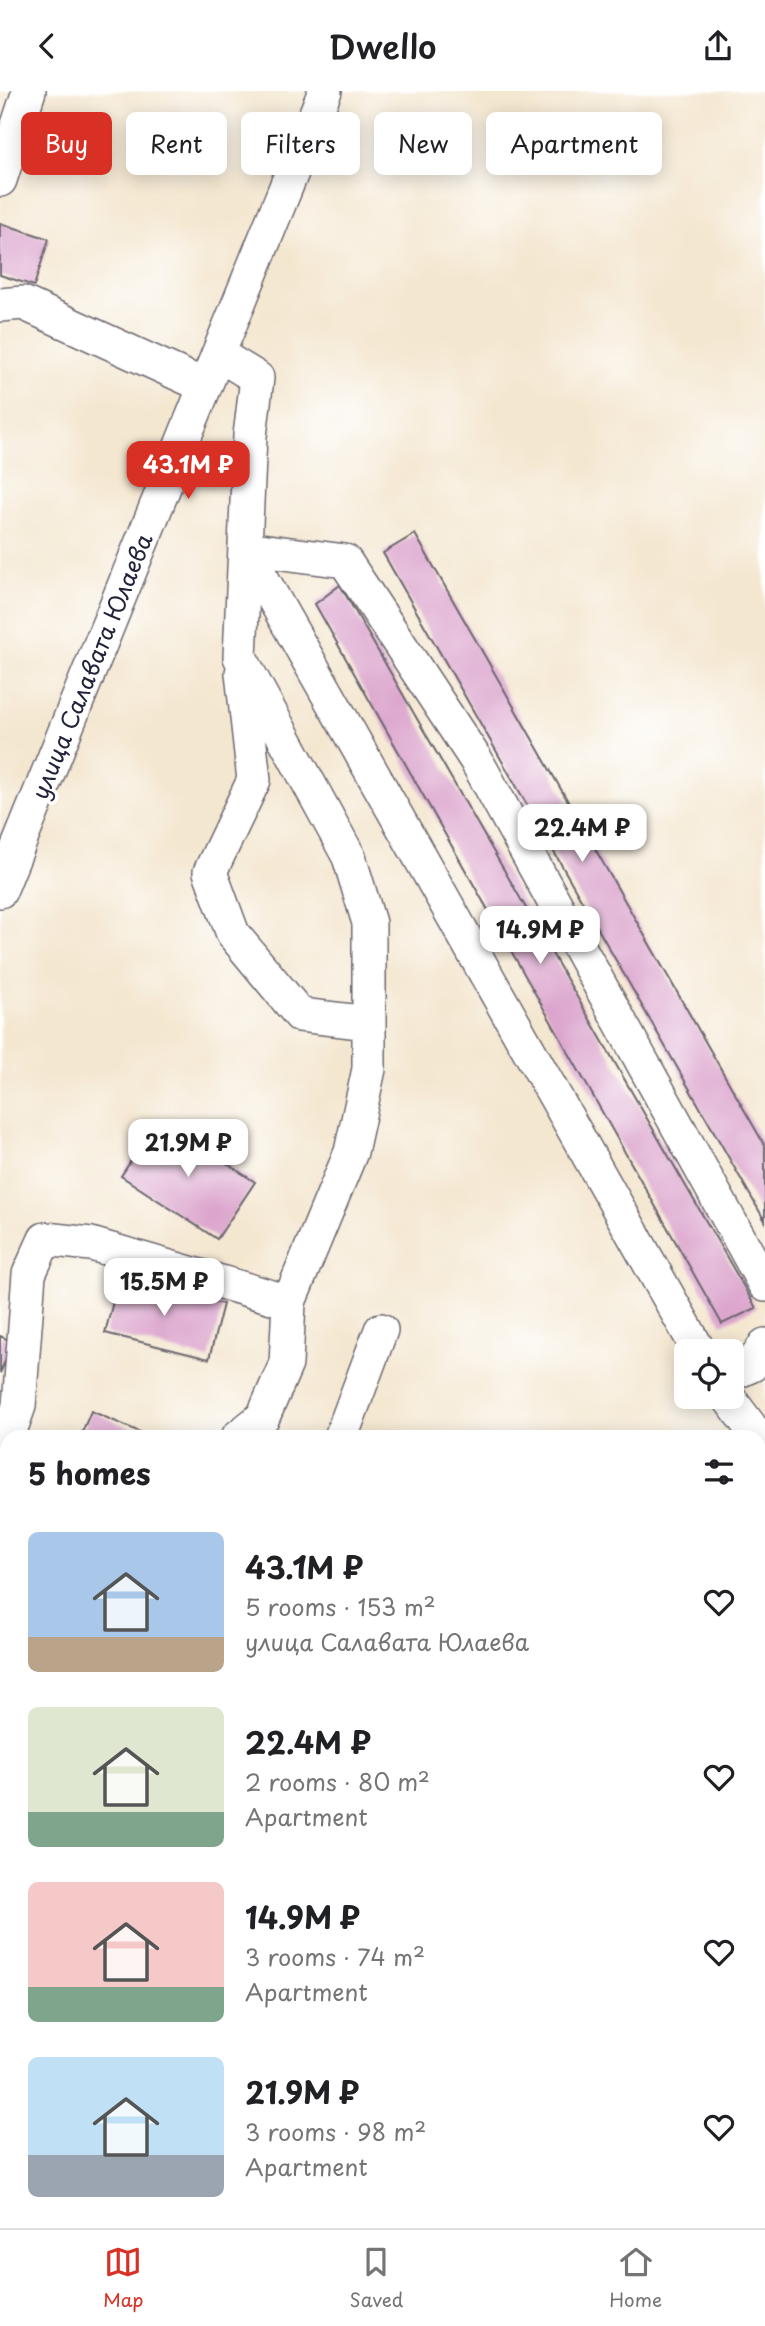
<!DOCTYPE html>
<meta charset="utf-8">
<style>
body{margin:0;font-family:"Playpen Sans",sans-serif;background:#f2f2f2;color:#202124;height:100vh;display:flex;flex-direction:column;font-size:26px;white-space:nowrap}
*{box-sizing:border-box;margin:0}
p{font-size:23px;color:#757577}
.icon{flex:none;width:38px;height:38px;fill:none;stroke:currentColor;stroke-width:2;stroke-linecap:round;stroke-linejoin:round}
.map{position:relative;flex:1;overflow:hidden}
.drawer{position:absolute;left:0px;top:1339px;width:766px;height:800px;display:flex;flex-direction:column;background:#fff;border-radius:21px 21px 0 0;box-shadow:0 4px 18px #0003}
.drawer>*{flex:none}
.guide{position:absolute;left:21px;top:21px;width:724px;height:63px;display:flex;gap:14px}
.fabs{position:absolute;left:674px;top:1248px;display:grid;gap:14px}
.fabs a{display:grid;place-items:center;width:70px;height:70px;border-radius:10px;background:#fff;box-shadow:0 4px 18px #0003;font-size:35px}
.price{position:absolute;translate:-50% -60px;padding:0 16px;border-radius:14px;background:#fff;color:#222;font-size:23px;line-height:46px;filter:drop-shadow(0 2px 4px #0008)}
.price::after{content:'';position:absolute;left:50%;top:42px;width:21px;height:16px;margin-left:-10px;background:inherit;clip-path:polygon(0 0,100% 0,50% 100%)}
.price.on{background:#d93025;color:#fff}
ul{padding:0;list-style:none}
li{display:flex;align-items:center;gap:21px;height:175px;padding:0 28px}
li span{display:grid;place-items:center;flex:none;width:196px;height:140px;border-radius:10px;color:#555}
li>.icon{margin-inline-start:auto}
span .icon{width:84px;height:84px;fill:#fffc;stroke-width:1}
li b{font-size:30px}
h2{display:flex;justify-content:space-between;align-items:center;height:84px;padding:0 28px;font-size:30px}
.tag{padding:0 24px;border-radius:10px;background:#fff;box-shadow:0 4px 18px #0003;font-size:24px;line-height:63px}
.tag.on{background:#d93025;color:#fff}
header{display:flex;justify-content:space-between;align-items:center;height:91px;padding:0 28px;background:#fff;font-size:32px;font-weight:600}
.tab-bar{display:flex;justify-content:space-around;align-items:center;height:98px;border-top:2px solid #e0e0e0;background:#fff;font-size:19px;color:#757577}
.tab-bar a{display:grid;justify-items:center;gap:4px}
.tab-bar .on{color:#d93025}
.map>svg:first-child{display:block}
</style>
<header><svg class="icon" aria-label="back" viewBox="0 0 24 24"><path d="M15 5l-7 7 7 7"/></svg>Dwello<svg class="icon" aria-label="share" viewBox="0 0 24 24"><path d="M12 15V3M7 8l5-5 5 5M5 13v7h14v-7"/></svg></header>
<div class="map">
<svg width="765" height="2137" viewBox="0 0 765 2137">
<rect width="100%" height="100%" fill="#fff"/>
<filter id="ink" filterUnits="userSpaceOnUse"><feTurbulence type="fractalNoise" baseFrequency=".0143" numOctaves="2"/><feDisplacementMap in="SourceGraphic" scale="14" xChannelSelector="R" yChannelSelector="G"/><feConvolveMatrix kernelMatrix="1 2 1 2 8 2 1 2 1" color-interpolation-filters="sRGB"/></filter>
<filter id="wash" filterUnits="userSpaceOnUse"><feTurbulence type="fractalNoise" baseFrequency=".00686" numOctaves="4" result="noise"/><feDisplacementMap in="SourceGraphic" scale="28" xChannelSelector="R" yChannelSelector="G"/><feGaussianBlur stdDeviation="1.57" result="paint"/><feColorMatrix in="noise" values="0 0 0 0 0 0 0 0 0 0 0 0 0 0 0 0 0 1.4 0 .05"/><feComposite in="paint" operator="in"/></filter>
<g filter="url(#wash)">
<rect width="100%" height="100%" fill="#f4e7d0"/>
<g id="blocks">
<!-- building -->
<path fill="#dca5cd" d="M 0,132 L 49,148 L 34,195 L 0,184 Z
M 415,443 L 765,1055 L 765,1130 L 383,462 Z
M 340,494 L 756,1217 L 722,1233 L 315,513 Z
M 159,1028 L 255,1091 L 217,1148 L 121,1085 Z
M 119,1187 L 223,1213 L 209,1268 L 105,1242 Z
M 0,1245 L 13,1251 L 0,1282 Z
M 91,1320 L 140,1341 L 138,1346 L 80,1346 Z
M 765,1392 L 765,1568 L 760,1581 L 760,1393 Z
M 7,1515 L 7,1644 L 0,1660 L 0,1531 Z
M 760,1851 L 765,1853 L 765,1979 L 760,1977 Z
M 7,1975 L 7,1998 L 0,1995 Z
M 760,1992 L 765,1995 L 765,2063 L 760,2061 Z
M 38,2132 L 108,2132 L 105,2137 L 36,2137 Z
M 322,2132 L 362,2132 L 360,2137 L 320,2137 Z"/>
</g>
</g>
<g filter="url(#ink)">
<use href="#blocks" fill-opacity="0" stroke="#6c676f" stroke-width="2"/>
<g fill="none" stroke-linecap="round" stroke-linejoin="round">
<defs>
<path id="minor" d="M 0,89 L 29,0
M 0,214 L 23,212 L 205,295
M 218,263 L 257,287 L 250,345 L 240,566 L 349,766 L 369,832 L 369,978 L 351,1061 L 289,1211
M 245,457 L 345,470 L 476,669 L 765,1194
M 245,457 L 699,1260
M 242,582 L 254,689 L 210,781 L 233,843 L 300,924 L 369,932
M 0,800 L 325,0
M 732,1283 L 752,1274 L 765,1254
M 728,1306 L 758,1346
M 8,1346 L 19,1315 L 29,1183 L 45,1148 L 91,1153 L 289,1211 L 286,1273 L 263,1326 L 238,1346
M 341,1346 L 381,1239
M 0,1750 L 7,1741
M 760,1784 L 765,1772
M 0,1786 L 7,1784
M 760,2102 L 765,2104
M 232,2132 L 260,2137
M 150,2137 L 152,2132
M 645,2137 L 647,2132"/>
</defs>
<!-- minor casing -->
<use href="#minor" stroke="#6c676f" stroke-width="36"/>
<!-- minor -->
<use href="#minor" stroke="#fff" stroke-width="33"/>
</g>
</g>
<g text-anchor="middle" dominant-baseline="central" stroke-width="7" stroke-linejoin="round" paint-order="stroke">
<!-- street labels -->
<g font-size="23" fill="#22223b" stroke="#fff">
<text transform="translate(91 575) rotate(-68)">улица Салавата Юлаева</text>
</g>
</g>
</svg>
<div class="fabs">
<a><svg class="icon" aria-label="locate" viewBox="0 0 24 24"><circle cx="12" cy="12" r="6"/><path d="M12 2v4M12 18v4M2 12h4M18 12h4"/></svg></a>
</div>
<b class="price on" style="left:188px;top:410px">43.1M ₽</b>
<b class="price" style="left:582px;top:773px">22.4M ₽</b>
<b class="price" style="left:540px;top:875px">14.9M ₽</b>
<b class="price" style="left:188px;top:1088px">21.9M ₽</b>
<b class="price" style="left:164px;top:1227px">15.5M ₽</b>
<div class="guide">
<a class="tag on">Buy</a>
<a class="tag">Rent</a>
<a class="tag">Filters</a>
<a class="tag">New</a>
<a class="tag">Apartment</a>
</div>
<section class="drawer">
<h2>5 homes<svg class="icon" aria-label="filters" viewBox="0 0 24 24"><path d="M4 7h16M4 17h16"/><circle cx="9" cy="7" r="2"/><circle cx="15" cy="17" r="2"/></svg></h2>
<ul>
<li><span style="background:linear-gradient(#a9c7e8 75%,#b9a48a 0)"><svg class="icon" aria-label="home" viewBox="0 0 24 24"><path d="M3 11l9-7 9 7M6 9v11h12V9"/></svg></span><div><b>43.1M ₽</b><p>5 rooms · 153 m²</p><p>улица Салавата Юлаева</p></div><svg class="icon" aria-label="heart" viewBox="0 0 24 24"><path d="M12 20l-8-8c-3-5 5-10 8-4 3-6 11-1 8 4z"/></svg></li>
<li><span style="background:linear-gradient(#dfe7d0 75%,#7fa58c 0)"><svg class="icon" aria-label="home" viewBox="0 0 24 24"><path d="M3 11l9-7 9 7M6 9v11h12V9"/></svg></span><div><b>22.4M ₽</b><p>2 rooms · 80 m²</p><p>Apartment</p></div><svg class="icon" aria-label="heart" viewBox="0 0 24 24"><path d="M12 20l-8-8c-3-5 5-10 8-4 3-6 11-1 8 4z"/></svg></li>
<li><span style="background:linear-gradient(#f6c9c9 75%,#7fa58c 0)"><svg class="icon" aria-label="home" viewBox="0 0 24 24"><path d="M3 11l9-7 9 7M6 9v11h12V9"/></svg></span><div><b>14.9M ₽</b><p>3 rooms · 74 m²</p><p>Apartment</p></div><svg class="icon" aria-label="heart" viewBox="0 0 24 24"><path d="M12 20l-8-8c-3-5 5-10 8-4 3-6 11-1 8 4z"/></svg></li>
<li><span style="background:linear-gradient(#bfe0f5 70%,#9aa5b1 0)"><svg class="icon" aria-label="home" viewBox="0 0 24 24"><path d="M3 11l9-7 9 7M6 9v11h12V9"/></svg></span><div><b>21.9M ₽</b><p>3 rooms · 98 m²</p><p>Apartment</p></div><svg class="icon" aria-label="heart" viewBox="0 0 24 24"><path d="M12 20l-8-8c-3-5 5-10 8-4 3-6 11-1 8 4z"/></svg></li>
</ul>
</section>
</div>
<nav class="tab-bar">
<a class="on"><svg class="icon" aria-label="map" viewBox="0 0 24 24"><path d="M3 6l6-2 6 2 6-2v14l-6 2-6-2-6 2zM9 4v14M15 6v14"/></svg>Map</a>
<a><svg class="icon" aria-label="saved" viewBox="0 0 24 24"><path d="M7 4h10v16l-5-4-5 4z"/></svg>Saved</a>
<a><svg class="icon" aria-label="home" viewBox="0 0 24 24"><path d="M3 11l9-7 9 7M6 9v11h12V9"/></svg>Home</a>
</nav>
